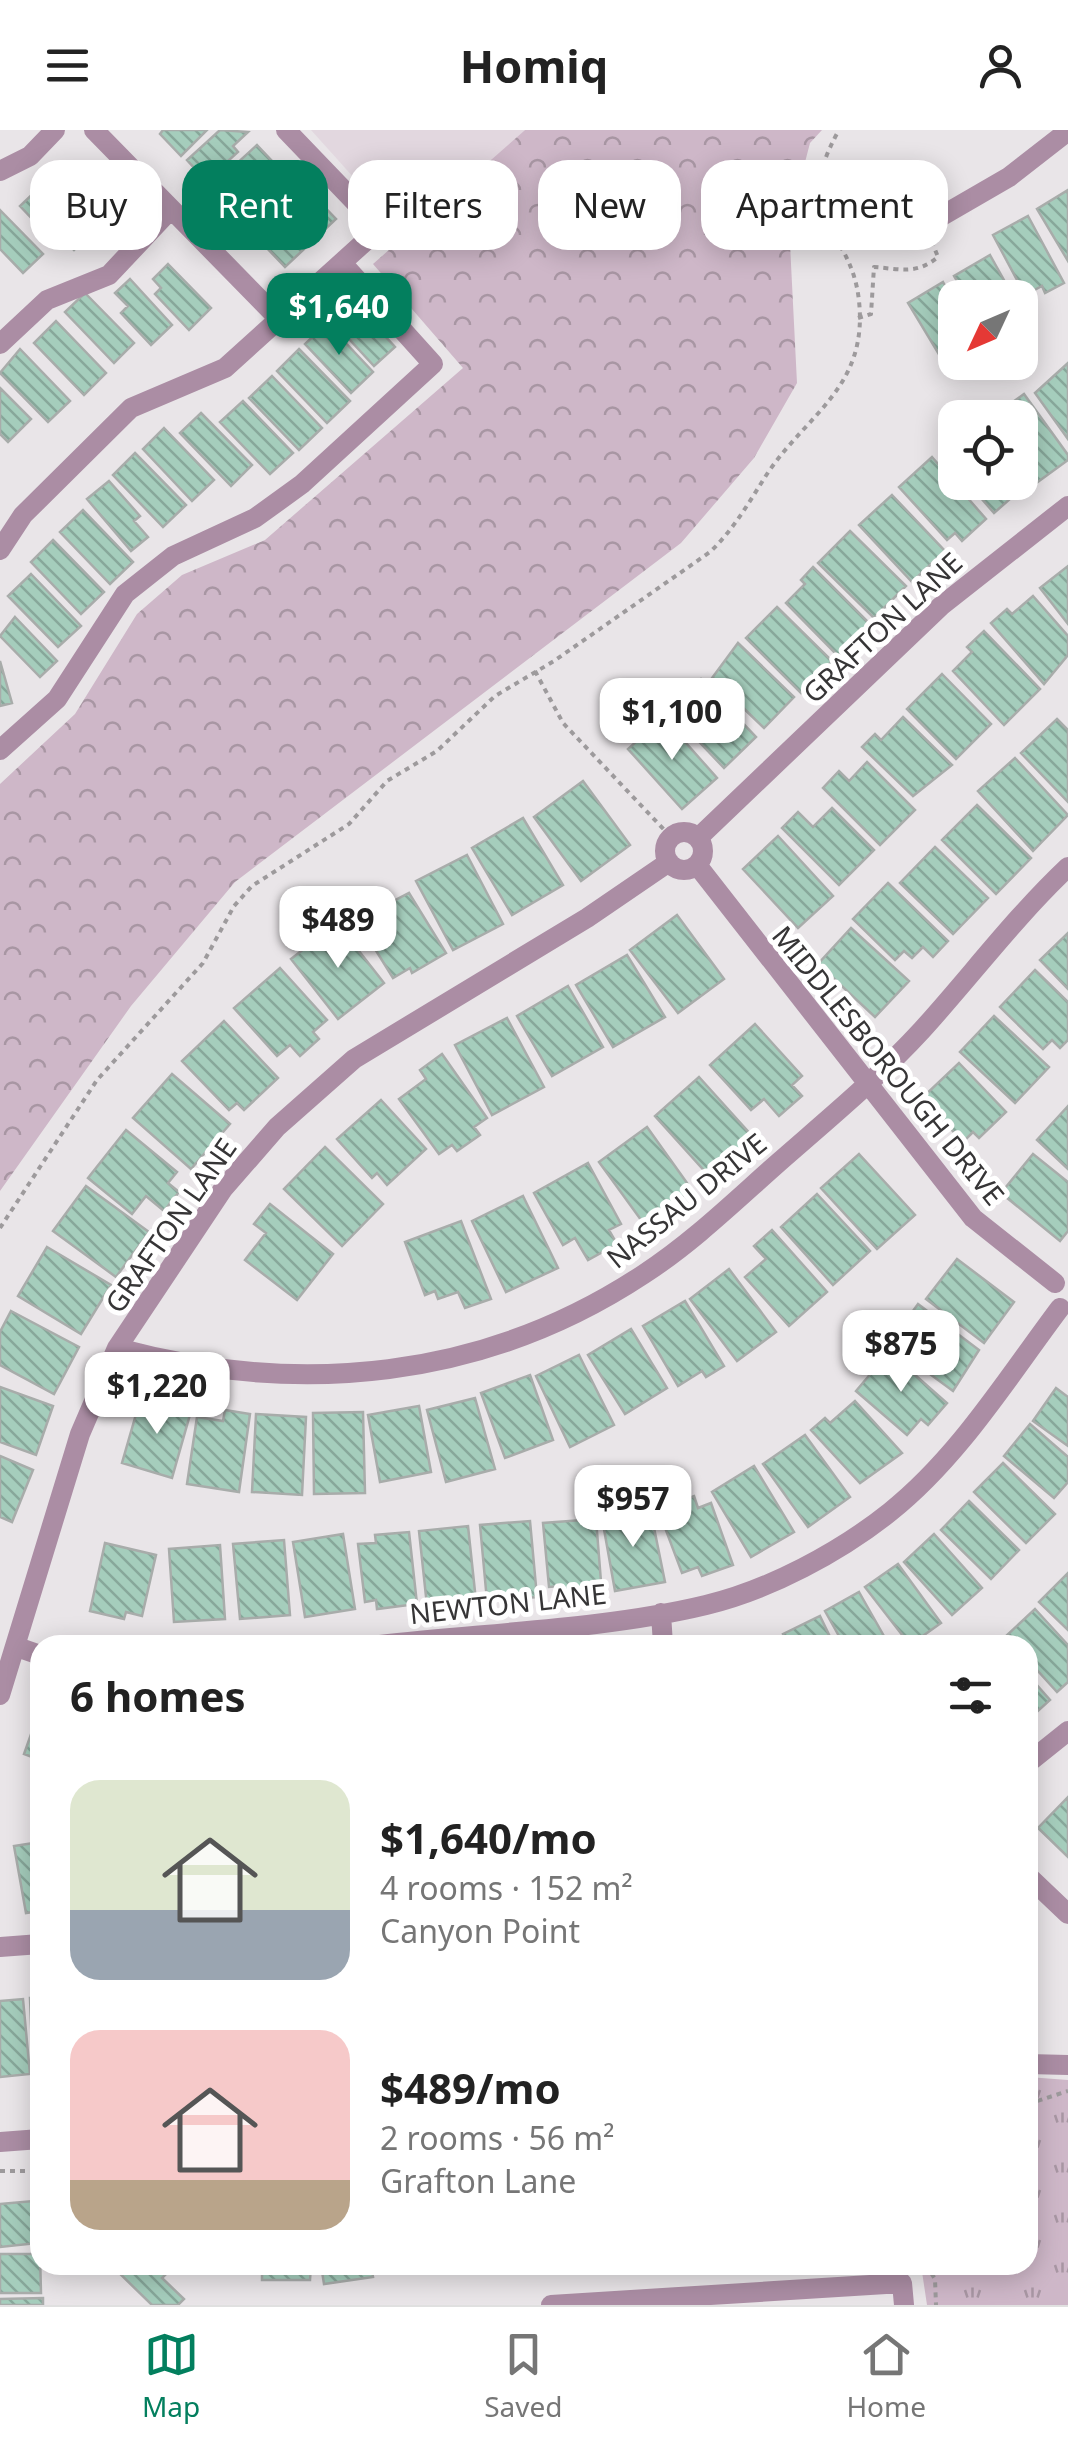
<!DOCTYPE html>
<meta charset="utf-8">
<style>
body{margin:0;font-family:"Noto Sans",sans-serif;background:#f2f2f2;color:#222;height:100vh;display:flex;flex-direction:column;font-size:38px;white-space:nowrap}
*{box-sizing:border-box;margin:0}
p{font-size:32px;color:#767676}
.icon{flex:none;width:55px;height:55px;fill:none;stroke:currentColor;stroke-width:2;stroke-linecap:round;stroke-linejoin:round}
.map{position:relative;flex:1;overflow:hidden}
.details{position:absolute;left:30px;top:1505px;width:1008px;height:640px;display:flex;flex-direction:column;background:#fff;border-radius:30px;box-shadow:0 5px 25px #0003}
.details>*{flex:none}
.banner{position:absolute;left:30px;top:30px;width:1010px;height:90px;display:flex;gap:20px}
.needle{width:65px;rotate:226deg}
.fabs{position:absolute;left:938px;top:150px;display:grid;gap:20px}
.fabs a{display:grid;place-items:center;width:100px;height:100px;border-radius:20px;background:#fff;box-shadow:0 5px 25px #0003;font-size:50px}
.price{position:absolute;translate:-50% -85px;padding:0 22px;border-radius:20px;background:#fff;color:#222;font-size:32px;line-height:65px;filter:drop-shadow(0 2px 5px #0008)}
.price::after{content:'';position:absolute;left:50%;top:60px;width:30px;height:22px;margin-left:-15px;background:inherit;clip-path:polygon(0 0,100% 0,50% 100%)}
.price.current{background:#037f5e;color:#fff}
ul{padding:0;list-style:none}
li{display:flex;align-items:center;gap:30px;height:250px;padding:0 40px}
li span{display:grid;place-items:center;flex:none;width:280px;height:200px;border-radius:30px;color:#555}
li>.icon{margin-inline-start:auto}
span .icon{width:120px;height:120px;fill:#fffc;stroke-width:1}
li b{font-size:42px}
h2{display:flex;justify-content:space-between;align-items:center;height:120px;padding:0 40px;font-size:42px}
.tag{padding:0 35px;border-radius:30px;background:#fff;box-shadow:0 5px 25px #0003;font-size:35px;line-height:90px}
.tag.current{background:#037f5e;color:#fff}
header{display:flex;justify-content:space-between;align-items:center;height:130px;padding:0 40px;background:#fff;font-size:45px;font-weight:700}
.tabs{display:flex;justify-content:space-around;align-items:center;height:140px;border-top:2px solid #e0e0e0;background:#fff;font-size:28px;color:#767676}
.tabs a{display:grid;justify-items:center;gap:5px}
.tabs .current{color:#037f5e}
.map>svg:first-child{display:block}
</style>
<header><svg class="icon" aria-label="menu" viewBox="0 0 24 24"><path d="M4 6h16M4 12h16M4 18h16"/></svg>Homiq<svg class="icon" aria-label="person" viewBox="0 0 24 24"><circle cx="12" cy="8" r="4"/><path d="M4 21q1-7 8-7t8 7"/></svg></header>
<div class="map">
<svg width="1068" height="2175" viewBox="0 0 1068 2175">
<defs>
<pattern id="grass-tufts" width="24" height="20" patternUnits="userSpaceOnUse" patternTransform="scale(2.5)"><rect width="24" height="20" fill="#ceb7c8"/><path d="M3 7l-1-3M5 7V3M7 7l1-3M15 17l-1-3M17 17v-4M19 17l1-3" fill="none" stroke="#a896a3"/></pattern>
<pattern id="forest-crowns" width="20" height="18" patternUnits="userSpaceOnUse" patternTransform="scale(2.5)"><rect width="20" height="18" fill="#ceb7c8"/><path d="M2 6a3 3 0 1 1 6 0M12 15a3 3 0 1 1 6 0" fill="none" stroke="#a896a3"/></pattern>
<pattern id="building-back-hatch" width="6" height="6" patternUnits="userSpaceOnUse" patternTransform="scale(2.5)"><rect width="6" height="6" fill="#a5cdbc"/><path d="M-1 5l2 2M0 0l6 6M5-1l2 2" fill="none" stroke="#87a79a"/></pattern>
</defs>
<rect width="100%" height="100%" fill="#e9e5e8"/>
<!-- built -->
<path fill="#e2d7df" d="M 311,0 L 525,0 L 407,107 Z"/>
<!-- grass -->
<path fill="url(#grass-tufts)" d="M 1028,1947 L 1068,1950 L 1068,2175 L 927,2175 L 921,2135 L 1028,2135 Z"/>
<!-- forest -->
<path fill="url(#forest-crowns)" d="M 525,0 L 822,0 L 810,13 L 789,94 L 797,253 L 754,328 L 681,413 L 235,752 L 131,876 L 0,1061 L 0,654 L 75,584 L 137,484 L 182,445 L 265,410 L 463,238 L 373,134 Z"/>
<!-- building -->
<path fill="url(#building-back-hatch)" stroke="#a8acaa" stroke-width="2.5" d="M 163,0 L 207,0 L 181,26 L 160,4 Z
M 220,0 L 248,2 L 233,16 L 238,22 L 206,51 L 187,30 Z
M 257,15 L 271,30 L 255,44 L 261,50 L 229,79 L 210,58 Z
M 78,36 L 124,84 L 103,104 L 57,56 Z
M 293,47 L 305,60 L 258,106 L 236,83 L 269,50 L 279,61 Z
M 42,55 L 90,104 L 74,120 L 61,107 L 55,113 L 20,76 Z
M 1068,60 L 1068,131 L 1037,79 Z
M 314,66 L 336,89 L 285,137 L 264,115 Z
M 0,80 L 43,124 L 23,143 L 0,119 Z
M 1028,86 L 1064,153 L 1045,163 L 1042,156 L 1025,165 L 993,105 Z
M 990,125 L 1014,168 L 967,168 L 954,146 Z
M 168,134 L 211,178 L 189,200 L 155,164 L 161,158 L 153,149 Z
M 130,149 L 172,195 L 151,215 L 121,183 L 128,176 L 115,163 Z
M 943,152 L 955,173 L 955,232 L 962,232 L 949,241 L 908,173 Z
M 85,163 L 134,213 L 114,233 L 65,182 Z
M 360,179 L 395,217 L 374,236 L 339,198 Z
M 56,191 L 106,243 L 84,265 L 34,213 Z
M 327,193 L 373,242 L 351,263 L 305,214 Z
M 20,219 L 70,271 L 48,292 L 0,243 Z
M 299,219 L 350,271 L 327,293 L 277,241 Z
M 1068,233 L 1068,309 L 1035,263 Z
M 272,246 L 322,298 L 299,320 L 249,268 Z
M 0,258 L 31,289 L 8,312 L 0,304 Z
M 1024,264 L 1068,325 L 1068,330 L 1035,354 L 1020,333 L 1020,288 L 991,288 Z
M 243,271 L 293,323 L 270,344 L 220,292 Z
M 201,283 L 252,335 L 231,356 L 180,303 Z
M 164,298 L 214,350 L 192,371 L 143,319 Z
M 135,323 L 186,375 L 163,397 L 113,345 Z
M 932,327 L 986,389 L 962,411 L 955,403 L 947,410 L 899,357 Z
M 1020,346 L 1027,354 L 994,383 L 967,352 L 1020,352 Z
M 109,351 L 140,386 L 134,391 L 148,407 L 131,421 L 87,369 Z
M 892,365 L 945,421 L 912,452 L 859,395 Z
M 83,380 L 133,432 L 110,454 L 60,402 Z
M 850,401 L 906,456 L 874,488 L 818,433 Z
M 53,410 L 104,462 L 81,484 L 31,432 Z
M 1068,436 L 1068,494 L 1040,458 Z
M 813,437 L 870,494 L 838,526 L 786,473 L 805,454 L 801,450 Z
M 31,444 L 81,496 L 58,517 L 8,466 Z
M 1033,466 L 1068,506 L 1068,525 L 1044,554 L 991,493 L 1007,479 L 1012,484 Z
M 777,477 L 832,531 L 801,563 L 746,508 Z
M 15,487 L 57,531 L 40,547 L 0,506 Z
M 984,501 L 1040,559 L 1004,595 L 953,541 L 972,522 L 967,517 Z
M 738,513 L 794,567 L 764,598 L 712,548 Z
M 0,531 L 12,573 L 0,576 Z
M 942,544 L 991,594 L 956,629 L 907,579 Z
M 701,549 L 756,607 L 724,638 L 668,579 Z
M 663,587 L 717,648 L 682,679 L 628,619 Z
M 903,587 L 952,635 L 913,666 L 862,617 L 875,604 L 881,610 Z
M 1057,589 L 1068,600 L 1068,672 L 1021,623 Z
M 1015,628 L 1068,685 L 1033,721 L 978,661 Z
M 867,632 L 915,680 L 880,715 L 823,658 L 839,641 L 849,651 Z
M 583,651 L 630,715 L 581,751 L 534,687 Z
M 977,675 L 1031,728 L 996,764 L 942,710 Z
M 832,678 L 874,720 L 839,755 L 782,698 L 798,682 L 813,697 Z
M 523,688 L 563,755 L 512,785 L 472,718 Z
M 778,706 L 833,766 L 798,798 L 743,739 Z
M 935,717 L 988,768 L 953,804 L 900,753 Z
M 467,725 L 503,794 L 453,820 L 416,751 Z
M 888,753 L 948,811 L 933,827 L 923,817 L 912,828 L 904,821 L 895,830 L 853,789 Z
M 409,763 L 446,823 L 412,843 L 410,838 L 393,848 L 357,790 Z
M 677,785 L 724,849 L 678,883 L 630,820 Z
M 337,793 L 384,853 L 338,889 L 291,829 Z
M 851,798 L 909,851 L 875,887 L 818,834 Z
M 1068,803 L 1068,859 L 1040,830 Z
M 627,825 L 665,887 L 613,917 L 576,855 Z
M 280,838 L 327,890 L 313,902 L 319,909 L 300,926 L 290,915 L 277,926 L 234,878 Z
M 1035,840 L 1068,872 L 1068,910 L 1060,918 L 1052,910 L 1043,919 L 1000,877 Z
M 568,856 L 603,917 L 552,946 L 517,886 Z
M 994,886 L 1049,937 L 1015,973 L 960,922 Z
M 507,888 L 544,957 L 492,985 L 455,915 Z
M 224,891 L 278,948 L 244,980 L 237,973 L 229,980 L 182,931 Z
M 755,894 L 802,946 L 792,955 L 802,966 L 779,986 L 764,969 L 751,980 L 710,935 Z
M 442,924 L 487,988 L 474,997 L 480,1005 L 457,1021 L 452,1015 L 439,1024 L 399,969 L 426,949 L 420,940 Z
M 959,933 L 1006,982 L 979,1008 L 973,1002 L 963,1012 L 922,968 Z
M 172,944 L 230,994 L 191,1039 L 133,988 Z
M 699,947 L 753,1007 L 709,1046 L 655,986 Z
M 381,970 L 426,1019 L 387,1055 L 377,1043 L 372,1048 L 337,1009 Z
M 1068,976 L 1068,1039 L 1037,1010 Z
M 647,997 L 692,1060 L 644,1094 L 599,1032 Z
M 126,1000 L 177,1042 L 168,1053 L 179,1062 L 164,1081 L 146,1066 L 132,1084 L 88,1048 Z
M 325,1017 L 383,1074 L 342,1116 L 284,1059 Z
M 859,1024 L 915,1085 L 877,1119 L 821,1058 Z
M 1033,1024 L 1068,1052 L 1068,1101 L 1060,1111 L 1001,1063 Z
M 588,1033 L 621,1094 L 609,1100 L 617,1114 L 588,1130 L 575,1108 L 563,1115 L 534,1063 Z
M 86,1056 L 149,1102 L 116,1147 L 53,1101 Z
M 817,1064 L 870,1121 L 833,1155 L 781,1097 Z
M 523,1066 L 558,1138 L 506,1162 L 472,1091 Z
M 270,1074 L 333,1124 L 297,1170 L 245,1130 L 266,1103 L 254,1094 Z
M 461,1091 L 491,1169 L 465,1178 L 458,1162 L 438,1169 L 435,1161 L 425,1165 L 405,1112 Z
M 772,1100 L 827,1162 L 789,1196 L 745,1147 L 766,1129 L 754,1116 Z
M 47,1117 L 111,1155 L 81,1204 L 18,1166 Z
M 957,1129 L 1014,1172 L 984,1213 L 926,1169 Z
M 729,1139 L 776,1202 L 737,1231 L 690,1169 Z
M 685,1171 L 724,1236 L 706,1247 L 702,1241 L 678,1256 L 643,1196 Z
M 918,1174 L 979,1220 L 953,1261 L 889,1214 Z
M 11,1181 L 79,1217 L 54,1264 L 0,1235 L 0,1202 Z
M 631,1199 L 667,1258 L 625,1284 L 588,1225 Z
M 889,1222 L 947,1273 L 928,1295 L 921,1289 L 907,1305 L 856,1261 Z
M 579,1225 L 614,1295 L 570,1317 L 536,1246 Z
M 530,1245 L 553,1310 L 505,1328 L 481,1263 Z
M 0,1257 L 53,1276 L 36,1325 L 0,1312 Z
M 1056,1258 L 1068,1267 L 1068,1316 L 1033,1291 Z
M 141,1267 L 191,1281 L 172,1348 L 122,1333 Z
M 475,1268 L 495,1339 L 446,1352 L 427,1280 Z
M 855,1271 L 902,1323 L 860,1353 L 811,1300 L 825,1288 L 830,1293 Z
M 419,1276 L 431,1342 L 380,1352 L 368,1285 Z
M 225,1280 L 250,1284 L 239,1362 L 187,1354 L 197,1287 L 223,1291 Z
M 363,1282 L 365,1363 L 314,1364 L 313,1283 Z
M 256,1284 L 306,1287 L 302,1365 L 252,1362 Z
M 1030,1294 L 1068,1327 L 1068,1352 L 1054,1368 L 1004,1326 Z
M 805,1305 L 850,1367 L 808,1397 L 763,1334 Z
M 0,1326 L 33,1340 L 12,1392 L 0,1387 Z
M 1003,1333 L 1055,1384 L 1026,1413 L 974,1362 Z
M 754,1336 L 794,1402 L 751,1427 L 712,1362 Z
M 694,1366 L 698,1378 L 711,1373 L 733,1435 L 702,1446 L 698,1437 L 682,1443 L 658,1379 Z
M 969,1371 L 1019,1420 L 991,1449 L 941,1400 Z
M 650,1378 L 665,1452 L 615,1461 L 602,1388 Z
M 596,1389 L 602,1464 L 563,1467 L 562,1456 L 549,1457 L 543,1393 Z
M 530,1391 L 537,1467 L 487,1471 L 480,1395 Z
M 468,1396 L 476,1471 L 427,1476 L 419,1401 Z
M 409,1402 L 417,1474 L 377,1479 L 376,1470 L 365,1472 L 358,1414 L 376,1413 L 375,1405 Z
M 343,1404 L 355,1479 L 305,1487 L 293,1412 Z
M 934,1404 L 982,1458 L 952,1485 L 904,1432 Z
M 284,1410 L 290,1485 L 240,1489 L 233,1414 Z
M 105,1413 L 156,1425 L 142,1486 L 126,1482 L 124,1489 L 90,1481 Z
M 220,1415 L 225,1489 L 174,1492 L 169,1419 Z
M 898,1434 L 941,1493 L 910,1515 L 865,1457 Z
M 1068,1443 L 1068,1500 L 1039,1472 Z
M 859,1462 L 889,1515 L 844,1515 L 825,1481 Z
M 1035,1479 L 1068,1515 L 1068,1552 L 1057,1562 L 1028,1530 L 1028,1515 L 1013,1515 L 1005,1507 Z
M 820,1486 L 834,1515 L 788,1515 L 783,1504 Z
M 1028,1545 L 1050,1570 L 1028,1590 Z
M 40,1579 L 40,1630 L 24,1624 Z
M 1068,1667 L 1068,1727 L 1038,1698 Z
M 40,1712 L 40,1781 L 26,1783 L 14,1716 Z
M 30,1868 L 40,1868 L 40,1943 L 33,1943 Z
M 23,1869 L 30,1944 L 0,1947 L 0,1871 Z
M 33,2071 L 38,2113 L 0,2117 L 0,2074 Z
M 0,2124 L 40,2124 L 41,2163 L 0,2163 Z
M 111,2135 L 175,2135 L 162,2148 L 184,2169 L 178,2175 L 152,2175 Z
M 192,2135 L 252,2135 L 253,2142 L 192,2143 Z
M 262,2135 L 311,2135 L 310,2150 L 262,2150 Z
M 321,2135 L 371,2135 L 373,2147 L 324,2154 Z
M 432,2135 L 485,2135 L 485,2137 L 433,2143 Z
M 43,2168 L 43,2175 L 0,2175 L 0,2169 Z"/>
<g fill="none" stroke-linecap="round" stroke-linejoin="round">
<!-- path -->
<path stroke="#9d9a9c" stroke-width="4" stroke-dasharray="5 5" stroke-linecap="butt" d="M 858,188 L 871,184 L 874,137 C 901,139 916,145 938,127 L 932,112
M 535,541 L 563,593 L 671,707
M 0,1098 L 97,950 L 203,833 L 234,776 L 252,756 L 349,694 L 387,651 L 437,621 L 495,566 L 554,531 L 710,422 C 736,397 750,370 769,341 C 809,283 868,256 859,171 C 851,94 787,93 839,0
M 1028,1974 L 1068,1961
M 0,2041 L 40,2041
M 926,2135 L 935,2149 L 936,2175"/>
<!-- minor -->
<path stroke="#ab8da4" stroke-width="20" d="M 94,0 L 279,189
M 0,41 L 30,26 L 55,0
M 914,102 L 1009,47 L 1068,1
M 0,214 L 47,170 L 109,145 L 171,79
M 0,420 L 23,385 L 131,278 L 225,238 L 380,98 L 286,0
M 0,620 L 57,569 L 125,464 L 173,426 L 255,388 L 302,354 L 433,234 L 342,133
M665 721a19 19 0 1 1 38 0a19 19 0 1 1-38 0Z
M 698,708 L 941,476 L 1068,376
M 697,735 L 973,1088 L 1055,1153
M 117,1218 C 299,1267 484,1250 644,1144 C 693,1112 735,1071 778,1033 C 827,990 878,948 922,900 C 971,846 1015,787 1068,737
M 661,1483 L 663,1515
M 380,1515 C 484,1503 607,1499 706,1475 C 769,1460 840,1422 890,1382 C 959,1327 1008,1247 1060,1178
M 17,1517 L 40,1525
M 0,1565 L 80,1304 L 117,1218 L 223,1059 L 277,997 L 354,929 L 587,788 L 669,732
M 1028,1633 L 1068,1601
M 1028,1746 L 1068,1784
M 0,1817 L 40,1814
M 1028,1934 L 1068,1935
M 0,2012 L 40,2009
M 551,2175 L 902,2153 L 904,2175"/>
</g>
<g text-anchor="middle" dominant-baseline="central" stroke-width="10" stroke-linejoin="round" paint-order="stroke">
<!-- street labels -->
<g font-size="28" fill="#363536" stroke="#fff">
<text transform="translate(882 497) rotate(-43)">GRAFTON LANE</text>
<text transform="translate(889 935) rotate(51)">MIDDLESBOROUGH DRIVE</text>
<text transform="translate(686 1070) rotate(-39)">NASSAU DRIVE</text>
<text transform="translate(170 1095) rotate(-55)">GRAFTON LANE</text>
<text transform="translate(508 1473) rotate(-6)">NEWTON LANE</text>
</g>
</g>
</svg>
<div class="fabs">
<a><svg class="needle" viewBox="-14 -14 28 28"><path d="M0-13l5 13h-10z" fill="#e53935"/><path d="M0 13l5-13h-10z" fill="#767676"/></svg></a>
<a><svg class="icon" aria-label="locate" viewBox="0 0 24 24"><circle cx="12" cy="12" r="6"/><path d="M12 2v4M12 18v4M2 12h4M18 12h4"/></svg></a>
</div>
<b class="price current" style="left:339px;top:228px">$1,640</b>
<b class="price" style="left:672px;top:633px">$1,100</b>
<b class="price" style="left:338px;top:841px">$489</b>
<b class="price" style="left:901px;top:1265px">$875</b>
<b class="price" style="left:157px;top:1307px">$1,220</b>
<b class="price" style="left:633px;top:1420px">$957</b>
<div class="banner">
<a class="tag">Buy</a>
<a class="tag current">Rent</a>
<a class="tag">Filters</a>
<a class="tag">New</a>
<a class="tag">Apartment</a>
</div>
<section class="details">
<h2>6 homes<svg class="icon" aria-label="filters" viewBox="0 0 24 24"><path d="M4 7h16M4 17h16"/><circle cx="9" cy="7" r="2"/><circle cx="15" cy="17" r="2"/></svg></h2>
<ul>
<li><span style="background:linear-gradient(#dfe7d0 65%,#9aa5b1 0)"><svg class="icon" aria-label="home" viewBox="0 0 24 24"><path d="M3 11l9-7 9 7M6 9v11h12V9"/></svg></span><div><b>$1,640/mo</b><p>4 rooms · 152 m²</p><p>Canyon Point</p></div></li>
<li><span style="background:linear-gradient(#f6c9c9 75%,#b9a48a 0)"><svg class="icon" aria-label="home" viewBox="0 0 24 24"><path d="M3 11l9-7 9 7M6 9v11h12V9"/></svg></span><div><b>$489/mo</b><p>2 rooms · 56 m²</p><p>Grafton Lane</p></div></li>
</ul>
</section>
</div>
<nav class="tabs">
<a class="current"><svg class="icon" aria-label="map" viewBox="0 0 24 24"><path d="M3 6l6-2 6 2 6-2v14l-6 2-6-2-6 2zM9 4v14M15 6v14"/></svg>Map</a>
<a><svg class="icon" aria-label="saved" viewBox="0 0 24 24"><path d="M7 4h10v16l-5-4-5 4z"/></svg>Saved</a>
<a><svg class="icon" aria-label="home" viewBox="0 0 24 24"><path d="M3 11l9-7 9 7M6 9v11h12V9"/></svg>Home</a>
</nav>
